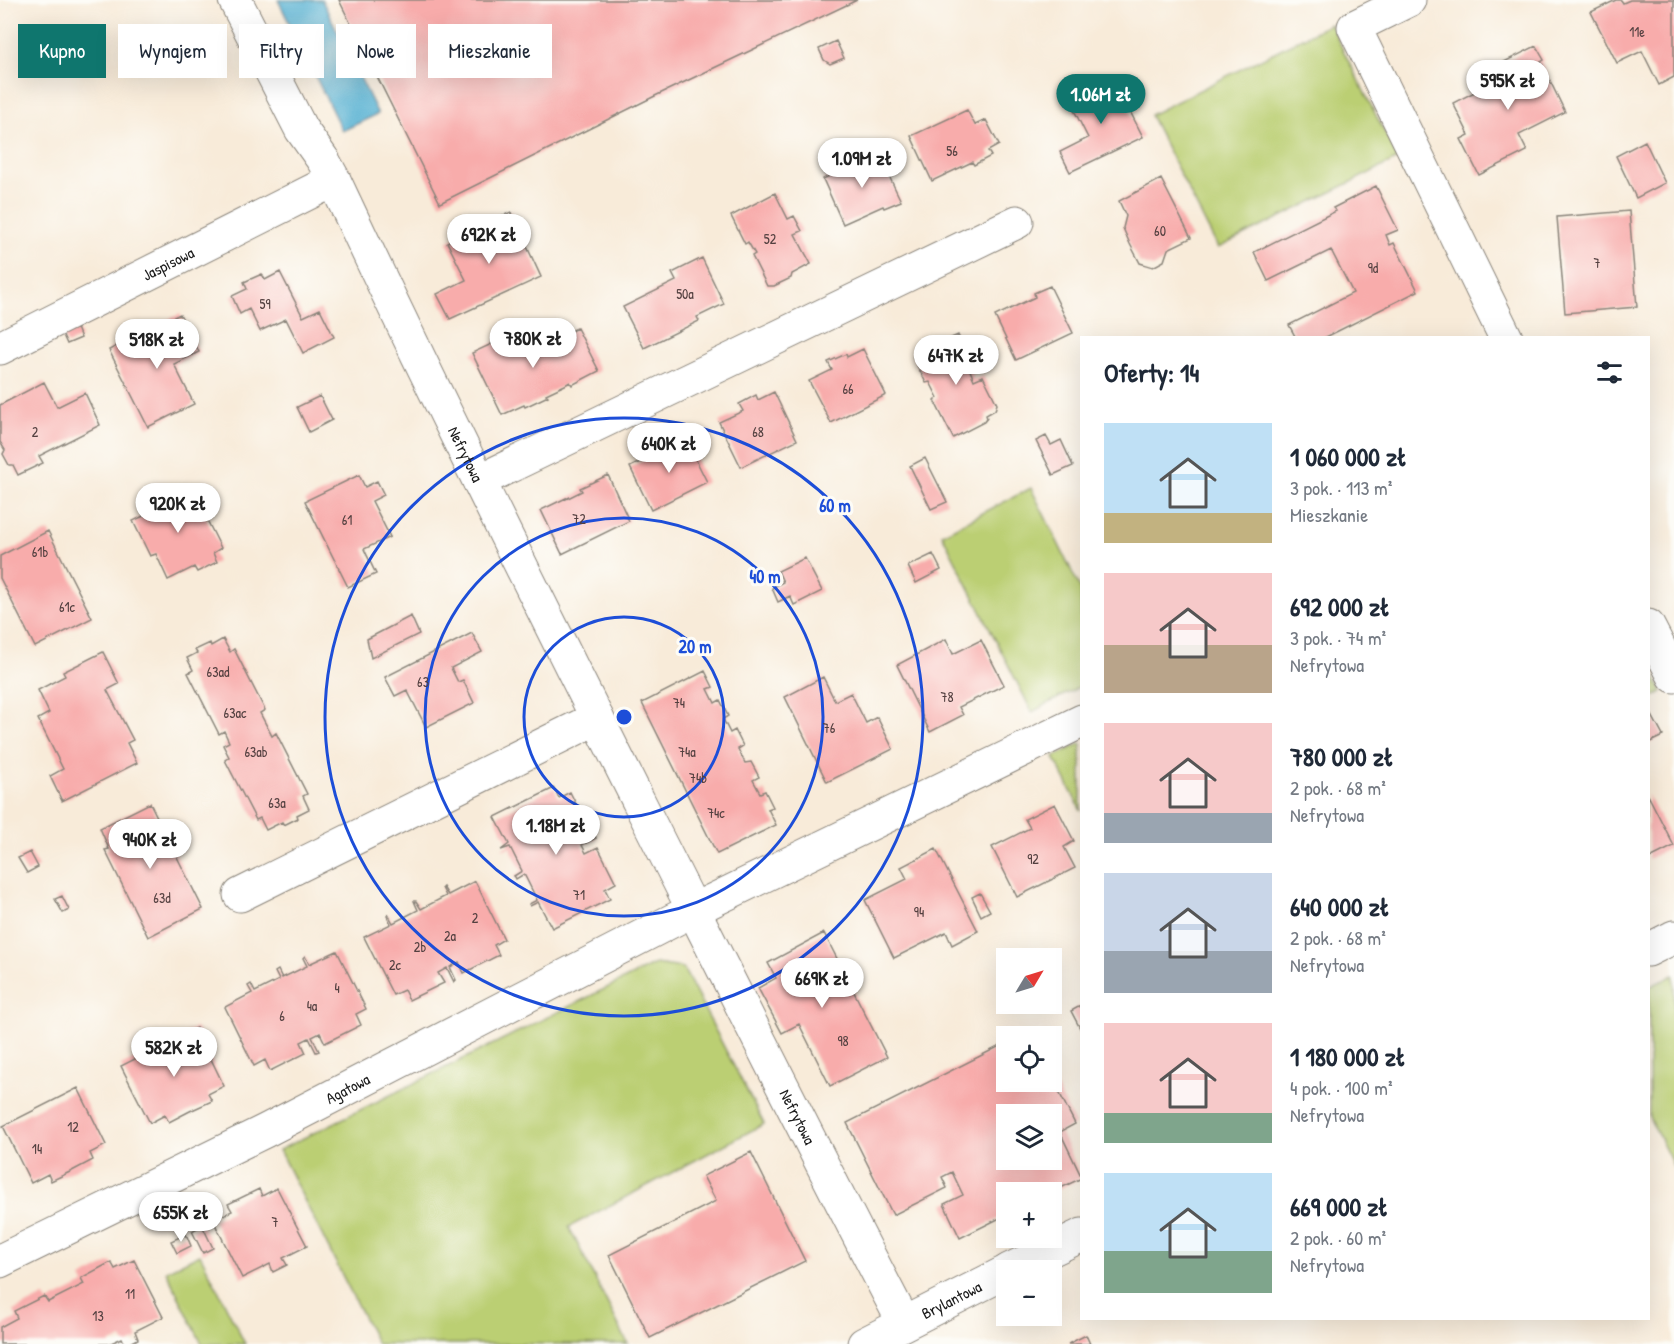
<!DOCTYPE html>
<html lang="pl">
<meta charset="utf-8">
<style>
body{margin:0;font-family:"Patrick Hand",sans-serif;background:#f2f2f3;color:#1f2937;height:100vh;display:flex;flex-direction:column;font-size:22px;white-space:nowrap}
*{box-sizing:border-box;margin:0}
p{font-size:20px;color:#747a83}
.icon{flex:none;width:33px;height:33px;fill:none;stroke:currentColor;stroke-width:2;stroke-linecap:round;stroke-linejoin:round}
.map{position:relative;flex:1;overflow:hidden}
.sheet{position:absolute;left:1080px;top:336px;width:570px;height:984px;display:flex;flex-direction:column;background:#fff;border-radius:0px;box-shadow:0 6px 24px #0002}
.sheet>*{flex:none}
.guide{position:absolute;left:18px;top:24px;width:570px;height:54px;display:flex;gap:12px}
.needle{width:39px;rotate:52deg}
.buttons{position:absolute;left:996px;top:948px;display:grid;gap:12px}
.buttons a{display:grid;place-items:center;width:66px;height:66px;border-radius:0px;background:#fff;box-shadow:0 6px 24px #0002;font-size:30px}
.price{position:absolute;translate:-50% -51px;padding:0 14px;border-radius:21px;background:#fff;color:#222;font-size:20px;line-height:39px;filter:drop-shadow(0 2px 3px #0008)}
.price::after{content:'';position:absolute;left:50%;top:36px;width:18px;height:14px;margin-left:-9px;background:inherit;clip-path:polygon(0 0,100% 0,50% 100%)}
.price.active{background:#0f766e;color:#fff}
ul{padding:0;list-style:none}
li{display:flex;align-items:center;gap:18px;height:150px;padding:0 24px}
li span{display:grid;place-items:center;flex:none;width:168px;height:120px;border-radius:0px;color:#555}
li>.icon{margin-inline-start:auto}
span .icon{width:72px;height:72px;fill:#fffc;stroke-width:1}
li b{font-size:26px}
h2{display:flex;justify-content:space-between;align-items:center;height:72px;padding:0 24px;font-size:26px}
.chip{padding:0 21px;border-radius:0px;background:#fff;box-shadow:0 6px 24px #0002;font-size:21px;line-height:54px}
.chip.active{background:#0f766e;color:#fff}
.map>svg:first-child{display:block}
</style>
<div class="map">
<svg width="1674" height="1344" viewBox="0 0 1674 1344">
<rect width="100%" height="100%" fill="#fdfcf7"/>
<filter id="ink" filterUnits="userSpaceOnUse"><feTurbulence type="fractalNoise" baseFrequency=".0167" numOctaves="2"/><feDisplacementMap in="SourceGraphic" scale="12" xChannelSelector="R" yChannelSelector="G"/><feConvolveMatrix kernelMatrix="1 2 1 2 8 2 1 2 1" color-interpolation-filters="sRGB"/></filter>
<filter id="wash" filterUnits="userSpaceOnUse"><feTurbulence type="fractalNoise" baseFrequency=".008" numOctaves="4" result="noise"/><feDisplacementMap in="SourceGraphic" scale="24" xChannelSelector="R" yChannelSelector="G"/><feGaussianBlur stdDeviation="1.35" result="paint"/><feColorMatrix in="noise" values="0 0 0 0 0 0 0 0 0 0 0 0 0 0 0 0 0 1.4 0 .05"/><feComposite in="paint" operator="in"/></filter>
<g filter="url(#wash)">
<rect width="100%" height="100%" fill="#f8ebd9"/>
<!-- green -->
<path fill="#bbcf73" stroke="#6c7648" stroke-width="1.5" d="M 1330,24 L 1398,159 L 1218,248 L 1150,115 Z
M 1031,488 L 1081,590 L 1081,686 L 1032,712 L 942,534 Z
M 1648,665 L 1662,692 L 1649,699 L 1648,699 Z
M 1081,743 L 1081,811 L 1054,757 Z
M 655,964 L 683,968 L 764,1124 L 569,1227 L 628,1344 L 377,1344 L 279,1150 Z
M 1674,975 L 1674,1167 L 1649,1117 L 1649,987 Z
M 200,1254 L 245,1344 L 202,1344 L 166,1271 Z"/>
<!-- water -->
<path fill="#55b0d2" stroke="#386677" stroke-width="1.5" d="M 278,0 L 322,0 L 378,114 L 342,131 Z"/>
<g id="blocks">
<!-- building -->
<path fill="#f8acab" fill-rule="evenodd" d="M 339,0 L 857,0 L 655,96 L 440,203 Z
M 1616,0 L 1621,0 L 1623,3 L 1630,0 L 1674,0 L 1674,77 L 1659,85 L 1642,51 L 1617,63 L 1591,12 Z
M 836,41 L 844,58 L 830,64 L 824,60 L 819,49 Z
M 1536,46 L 1544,60 L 1541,62 L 1565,112 L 1519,135 L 1527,151 L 1479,175 L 1461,139 L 1469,135 L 1453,103 L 1506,76 L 1500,64 Z
M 1113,78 L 1143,137 L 1070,172 L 1060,152 L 1088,138 L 1069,100 Z
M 967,110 L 975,125 L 986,120 L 999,145 L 988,151 L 991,156 L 974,165 L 972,162 L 932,181 L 911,136 Z
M 1645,141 L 1665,183 L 1636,198 L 1616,156 Z
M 878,153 L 901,201 L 884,208 L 883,206 L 843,224 L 823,179 Z
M 1161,179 L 1191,238 L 1168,249 L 1164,261 L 1153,267 L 1140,263 L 1130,244 L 1123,228 L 1126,216 L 1119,201 Z
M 1376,186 L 1398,230 L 1386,235 L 1390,245 L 1394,243 L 1418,291 L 1324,338 L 1296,338 L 1289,325 L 1353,293 L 1331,250 L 1268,281 L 1254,252 L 1336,211 L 1333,208 Z
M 775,193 L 788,219 L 794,216 L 802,231 L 795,234 L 811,264 L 792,274 L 791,278 L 774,286 L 767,286 L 752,256 L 755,254 L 748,242 L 745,244 L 731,216 Z
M 1629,211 L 1637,307 L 1565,313 L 1557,217 Z
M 511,212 L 541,277 L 450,319 L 437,294 L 466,280 L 447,242 Z
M 702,258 L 724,304 L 697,317 L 699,321 L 644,348 L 623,307 L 676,281 L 672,273 Z
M 280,272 L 303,317 L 320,309 L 334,337 L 303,353 L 286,319 L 260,331 L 249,309 L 240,314 L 232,296 L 247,289 L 244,282 L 262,274 L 265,280 Z
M 1050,286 L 1073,333 L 1016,360 L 995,316 L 1035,297 L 1034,293 Z
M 180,314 L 199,352 L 174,364 L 194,404 L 148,427 L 109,350 L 132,338 L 135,342 L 155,333 L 152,328 Z
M 68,328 L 70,331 L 77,328 L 81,338 L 67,344 L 61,331 Z
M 577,328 L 599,371 L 572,385 L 570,382 L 565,385 L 546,394 L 548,396 L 525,407 L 524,405 L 502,415 L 472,353 L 513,334 L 523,353 Z
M 958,335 L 971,362 L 971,366 L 969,368 L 974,380 L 983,376 L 997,404 L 995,410 L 986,415 L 987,418 L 984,422 L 953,438 L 934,400 L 938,398 L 930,382 L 926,383 L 913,357 L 921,353 L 922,349 L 934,343 L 938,344 Z
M 863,349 L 886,395 L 831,423 L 809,381 L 832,370 L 828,362 L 846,354 L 847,357 Z
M 44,382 L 57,407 L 85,393 L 100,425 L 39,456 L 43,463 L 18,475 L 13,465 L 9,465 L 3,454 L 5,450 L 0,442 L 0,405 Z
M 774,392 L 797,440 L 741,467 L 719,422 L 743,411 L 739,404 L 756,395 L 758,400 Z
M 320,396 L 332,420 L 309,432 L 297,407 Z
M 684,436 L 707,482 L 651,510 L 630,467 L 670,447 L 669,444 Z
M 1046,436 L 1051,445 L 1061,440 L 1073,466 L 1053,475 L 1036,441 Z
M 925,458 L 947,502 L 931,509 L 910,466 Z
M 359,475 L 365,487 L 377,481 L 384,495 L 372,501 L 390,537 L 364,549 L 376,574 L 348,587 L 305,501 Z
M 608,475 L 629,521 L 562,554 L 541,510 L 566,498 L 566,499 L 582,491 L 580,488 Z
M 190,486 L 221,548 L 213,553 L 217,562 L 197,572 L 194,567 L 168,580 L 156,554 L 150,556 L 133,521 L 152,512 L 148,504 L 162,496 L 164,499 Z
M 48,531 L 92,618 L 35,647 L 0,578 L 0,556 Z
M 933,554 L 941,570 L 916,583 L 908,566 Z
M 805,558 L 822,591 L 794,605 L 790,596 L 778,602 L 772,588 L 783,582 L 778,571 Z
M 411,616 L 419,634 L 371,658 L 367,639 Z
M 472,633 L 482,652 L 451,668 L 458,682 L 463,680 L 474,703 L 426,727 L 407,690 L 395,696 L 385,677 Z
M 223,639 L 230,652 L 234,649 L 265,710 L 260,713 L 272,736 L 276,733 L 307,794 L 303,796 L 309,809 L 297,815 L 298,818 L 284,825 L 282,822 L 266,830 L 260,818 L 256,820 L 225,760 L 229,757 L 223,745 L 229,742 L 224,731 L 219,734 L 188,673 L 193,670 L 187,658 L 197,653 L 195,650 L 210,643 L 211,646 Z
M 946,639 L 953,654 L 981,640 L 1004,685 L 959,707 L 963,715 L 930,732 L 897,665 Z
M 103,652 L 119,684 L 107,690 L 133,740 L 127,743 L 137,763 L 62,801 L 50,776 L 63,769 L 38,719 L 49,713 L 38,690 L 65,676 L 63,672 Z
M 705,671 L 713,687 L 708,689 L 715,703 L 720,700 L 728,716 L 723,719 L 730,733 L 735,730 L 743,746 L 738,749 L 745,763 L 751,762 L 759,777 L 753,780 L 760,793 L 765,791 L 773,807 L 768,809 L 776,825 L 717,854 L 642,703 Z
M 823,677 L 835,701 L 851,693 L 866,723 L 877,717 L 893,749 L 827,782 L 785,697 Z
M 1648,708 L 1663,736 L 1648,743 Z
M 554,788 L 559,798 L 570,792 L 588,828 L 577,834 L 581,842 L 595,835 L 596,838 L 582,845 L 586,853 L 598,847 L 616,883 L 605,889 L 610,899 L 552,928 L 538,902 L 530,906 L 529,904 L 537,900 L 524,874 L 516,879 L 515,877 L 514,876 L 522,871 L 510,847 L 501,850 L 509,844 L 495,817 Z
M 1648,795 L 1674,846 L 1648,859 Z
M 150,803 L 203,909 L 148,937 L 105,850 L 109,849 L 100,828 Z
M 1055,804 L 1074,841 L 1064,847 L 1075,868 L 1017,897 L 992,847 L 1030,828 L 1025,819 Z
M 936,849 L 978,931 L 952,945 L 946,932 L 894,958 L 865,900 L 907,879 L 901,867 Z
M 30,852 L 38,867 L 27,873 L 18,858 Z
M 475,881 L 504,939 L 494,945 L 499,955 L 464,973 L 459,962 L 450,967 L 456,980 L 454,982 L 447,968 L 438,973 L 444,983 L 409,1000 L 404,990 L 393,995 L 364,937 L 391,924 L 387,916 L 388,914 L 393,923 L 418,910 L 414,901 L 416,901 L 421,909 L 446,896 L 442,888 L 443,887 L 448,895 Z
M 980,893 L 990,911 L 981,916 L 972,897 Z
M 62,896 L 69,910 L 63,913 L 55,899 Z
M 824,933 L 887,1057 L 830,1086 L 799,1024 L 782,1033 L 758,988 L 776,978 L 768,963 Z
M 337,951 L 366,1009 L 356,1014 L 361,1025 L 325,1043 L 320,1033 L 312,1037 L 319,1051 L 316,1052 L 309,1038 L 301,1042 L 306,1053 L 270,1071 L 265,1060 L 254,1066 L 225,1007 L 252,993 L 248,986 L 251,984 L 255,992 L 279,980 L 275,972 L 278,970 L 282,978 L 307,966 L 303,958 L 305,956 L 309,964 Z
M 1082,1005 L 1082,1032 L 1071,1011 Z
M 196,1028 L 224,1086 L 208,1094 L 212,1101 L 190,1111 L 169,1122 L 165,1115 L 150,1123 L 121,1066 Z
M 1006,1043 L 1006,1082 L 1052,1082 L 1052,1078 L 1075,1124 L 1060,1132 L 1082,1178 L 1052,1192 L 1006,1192 L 1006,1215 L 960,1238 L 944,1204 L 963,1195 L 952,1172 L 942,1177 L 947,1188 L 893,1215 L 847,1123 ZM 1006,1114 L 1052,1114 L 1052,1160 L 1006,1160 Z
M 78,1088 L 106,1145 L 90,1153 L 93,1160 L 72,1171 L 51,1181 L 48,1174 L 31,1183 L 3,1126 Z
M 751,1152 L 805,1261 L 650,1338 L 609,1255 L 716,1201 L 703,1176 Z
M 277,1188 L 307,1246 L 283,1258 L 287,1265 L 273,1272 L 270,1264 L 242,1278 L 213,1220 L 232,1211 L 228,1204 L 259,1189 L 262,1196 Z
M 202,1225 L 213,1248 L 203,1253 L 192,1231 Z
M 186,1234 L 191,1246 L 177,1253 L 171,1241 Z
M 134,1260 L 163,1317 L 135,1331 L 138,1339 L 129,1344 L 125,1344 L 122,1338 L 109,1344 L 0,1344 L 0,1327 L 17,1318 L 14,1311 L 44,1296 L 48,1302 L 84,1284 L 81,1278 L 111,1262 L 115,1269 Z
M 1086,1335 L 1090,1344 L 1068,1344 Z"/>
</g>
</g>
<g filter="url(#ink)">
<use href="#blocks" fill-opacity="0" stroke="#8a847a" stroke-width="1.5"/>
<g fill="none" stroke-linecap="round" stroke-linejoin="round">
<defs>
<g id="minor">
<path id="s1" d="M 235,0 L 301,129 L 323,160 L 334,180 C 432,389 536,596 639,802 C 727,976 814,1151 904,1323"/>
<path d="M 1409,0 L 1354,27 L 1506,338"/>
<path id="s2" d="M 0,348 L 334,180"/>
<path d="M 479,481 L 1017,222"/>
<path d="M 1648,626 L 1674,676"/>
<path d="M 240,895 L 597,718"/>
<path d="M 1648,950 L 1674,937"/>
<path id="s3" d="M 0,1261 L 265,1131 L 693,910 L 1082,721"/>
<path d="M 1009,1270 L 1082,1235"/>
<path id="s4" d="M 864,1344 L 1006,1272"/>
</g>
</defs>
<!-- minor casing -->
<use href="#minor" stroke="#8a847a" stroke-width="35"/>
<!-- minor -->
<use href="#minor" stroke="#fff" stroke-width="33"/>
</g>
</g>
<!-- distance rings -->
<g fill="none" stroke="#1d4ed8" stroke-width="3">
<circle cx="624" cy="717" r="100"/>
<circle cx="624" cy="717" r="199"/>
<circle cx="624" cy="717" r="299"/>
</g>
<g text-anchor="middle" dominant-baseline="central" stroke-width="6" stroke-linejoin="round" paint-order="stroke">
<!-- number labels -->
<g font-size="14" fill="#534040">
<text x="1637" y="31">11e</text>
<text x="952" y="150">56</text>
<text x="1160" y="230">60</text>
<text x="770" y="238">52</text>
<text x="1597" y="262">7</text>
<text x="1373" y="267">9d</text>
<text x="685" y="293">50a</text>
<text x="265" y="303">59</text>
<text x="848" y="388">66</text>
<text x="35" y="431">2</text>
<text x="758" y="431">68</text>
<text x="579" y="518">72</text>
<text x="347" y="519">61</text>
<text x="40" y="551">61b</text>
<text x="67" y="606">61c</text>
<text x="218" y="671">63ad</text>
<text x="423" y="681">63</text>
<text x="947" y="696">78</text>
<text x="679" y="702">74</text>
<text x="235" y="712">63ac</text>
<text x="829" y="727">76</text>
<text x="256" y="751">63ab</text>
<text x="687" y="751">74a</text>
<text x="698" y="777">74b</text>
<text x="277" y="802">63a</text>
<text x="716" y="812">74c</text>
<text x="1033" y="858">92</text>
<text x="579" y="894">71</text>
<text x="162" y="897">63d</text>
<text x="919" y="911">94</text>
<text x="475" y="917">2</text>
<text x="450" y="935">2a</text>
<text x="420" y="946">2b</text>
<text x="395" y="964">2c</text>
<text x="337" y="987">4</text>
<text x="312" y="1005">4a</text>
<text x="282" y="1015">6</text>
<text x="843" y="1040">98</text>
<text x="73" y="1126">12</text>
<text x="37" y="1148">14</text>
<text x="275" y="1221">7</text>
<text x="130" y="1293">11</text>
<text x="98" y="1315">13</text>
</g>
<!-- street labels -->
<g font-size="16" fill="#1c1c1c" stroke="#fdfcf7">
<text stroke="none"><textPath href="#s2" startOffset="188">Jaspisowa</textPath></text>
<text stroke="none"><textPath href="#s1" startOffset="510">Nefrytowa</textPath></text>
<text stroke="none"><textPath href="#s3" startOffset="388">Agatowa</textPath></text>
<text stroke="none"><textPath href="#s1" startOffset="1251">Nefrytowa</textPath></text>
<text stroke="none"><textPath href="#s4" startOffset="98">Brylantowa</textPath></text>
</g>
</g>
<circle cx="624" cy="717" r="9" fill="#1d4ed8" stroke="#fdfcf7" stroke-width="3"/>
<g font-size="18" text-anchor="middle" font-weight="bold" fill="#1d4ed8" stroke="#fdfcf7" stroke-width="6" stroke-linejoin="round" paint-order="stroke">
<text x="835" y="512">60 m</text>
<text x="765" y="583">40 m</text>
<text x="695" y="653">20 m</text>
</g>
</svg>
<div class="buttons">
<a><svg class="needle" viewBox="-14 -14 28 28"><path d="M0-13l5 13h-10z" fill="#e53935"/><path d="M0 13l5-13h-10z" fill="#747a83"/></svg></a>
<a><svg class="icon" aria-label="locate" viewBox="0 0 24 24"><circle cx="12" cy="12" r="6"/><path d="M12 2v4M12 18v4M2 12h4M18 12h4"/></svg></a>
<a><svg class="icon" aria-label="layers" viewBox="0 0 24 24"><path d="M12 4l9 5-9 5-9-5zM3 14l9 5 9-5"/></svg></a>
<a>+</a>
<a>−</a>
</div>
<b class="price" style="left:1508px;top:111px">595K zł</b>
<b class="price active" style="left:1101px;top:125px">1.06M zł</b>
<b class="price" style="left:862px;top:189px">1.09M zł</b>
<b class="price" style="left:489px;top:265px">692K zł</b>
<b class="price" style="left:533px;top:369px">780K zł</b>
<b class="price" style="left:157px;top:370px">518K zł</b>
<b class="price" style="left:956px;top:386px">647K zł</b>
<b class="price" style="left:669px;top:474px">640K zł</b>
<b class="price" style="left:178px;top:534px">920K zł</b>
<b class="price" style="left:556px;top:856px">1.18M zł</b>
<b class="price" style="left:150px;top:870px">940K zł</b>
<b class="price" style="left:822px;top:1009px">669K zł</b>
<b class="price" style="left:174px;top:1078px">582K zł</b>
<b class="price" style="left:181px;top:1243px">655K zł</b>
<div class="guide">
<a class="chip active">Kupno</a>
<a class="chip">Wynajem</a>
<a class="chip">Filtry</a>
<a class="chip">Nowe</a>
<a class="chip">Mieszkanie</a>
</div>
<section class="sheet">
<h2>Oferty: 14<svg class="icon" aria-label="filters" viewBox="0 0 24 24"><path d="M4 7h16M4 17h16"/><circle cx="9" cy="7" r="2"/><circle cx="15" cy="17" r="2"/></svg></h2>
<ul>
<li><span style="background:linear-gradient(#bfe0f5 75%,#c2b280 0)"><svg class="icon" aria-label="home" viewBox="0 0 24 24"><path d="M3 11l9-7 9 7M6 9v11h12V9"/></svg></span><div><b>1 060 000 zł</b><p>3 pok. · 113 m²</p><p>Mieszkanie</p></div></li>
<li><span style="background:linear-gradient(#f6c9c9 60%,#b9a48a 0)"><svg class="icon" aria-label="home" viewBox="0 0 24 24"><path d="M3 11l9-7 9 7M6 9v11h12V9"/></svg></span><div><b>692 000 zł</b><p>3 pok. · 74 m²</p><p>Nefrytowa</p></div></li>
<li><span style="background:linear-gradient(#f6c9c9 75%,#9aa5b1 0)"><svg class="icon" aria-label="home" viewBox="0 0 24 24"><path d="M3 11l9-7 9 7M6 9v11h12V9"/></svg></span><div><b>780 000 zł</b><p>2 pok. · 68 m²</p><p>Nefrytowa</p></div></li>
<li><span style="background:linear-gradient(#c9d6e8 65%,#9aa5b1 0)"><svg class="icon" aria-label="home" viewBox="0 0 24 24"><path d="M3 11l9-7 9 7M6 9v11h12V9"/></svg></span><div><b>640 000 zł</b><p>2 pok. · 68 m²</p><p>Nefrytowa</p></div></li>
<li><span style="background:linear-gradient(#f6c9c9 75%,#7fa58c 0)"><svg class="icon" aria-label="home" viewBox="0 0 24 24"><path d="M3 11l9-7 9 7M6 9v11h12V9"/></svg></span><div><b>1 180 000 zł</b><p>4 pok. · 100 m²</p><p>Nefrytowa</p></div></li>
<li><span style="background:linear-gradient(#bfe0f5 65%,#7fa58c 0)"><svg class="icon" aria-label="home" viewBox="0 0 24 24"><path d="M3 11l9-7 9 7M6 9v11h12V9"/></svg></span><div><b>669 000 zł</b><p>2 pok. · 60 m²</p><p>Nefrytowa</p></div></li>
</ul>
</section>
</div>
